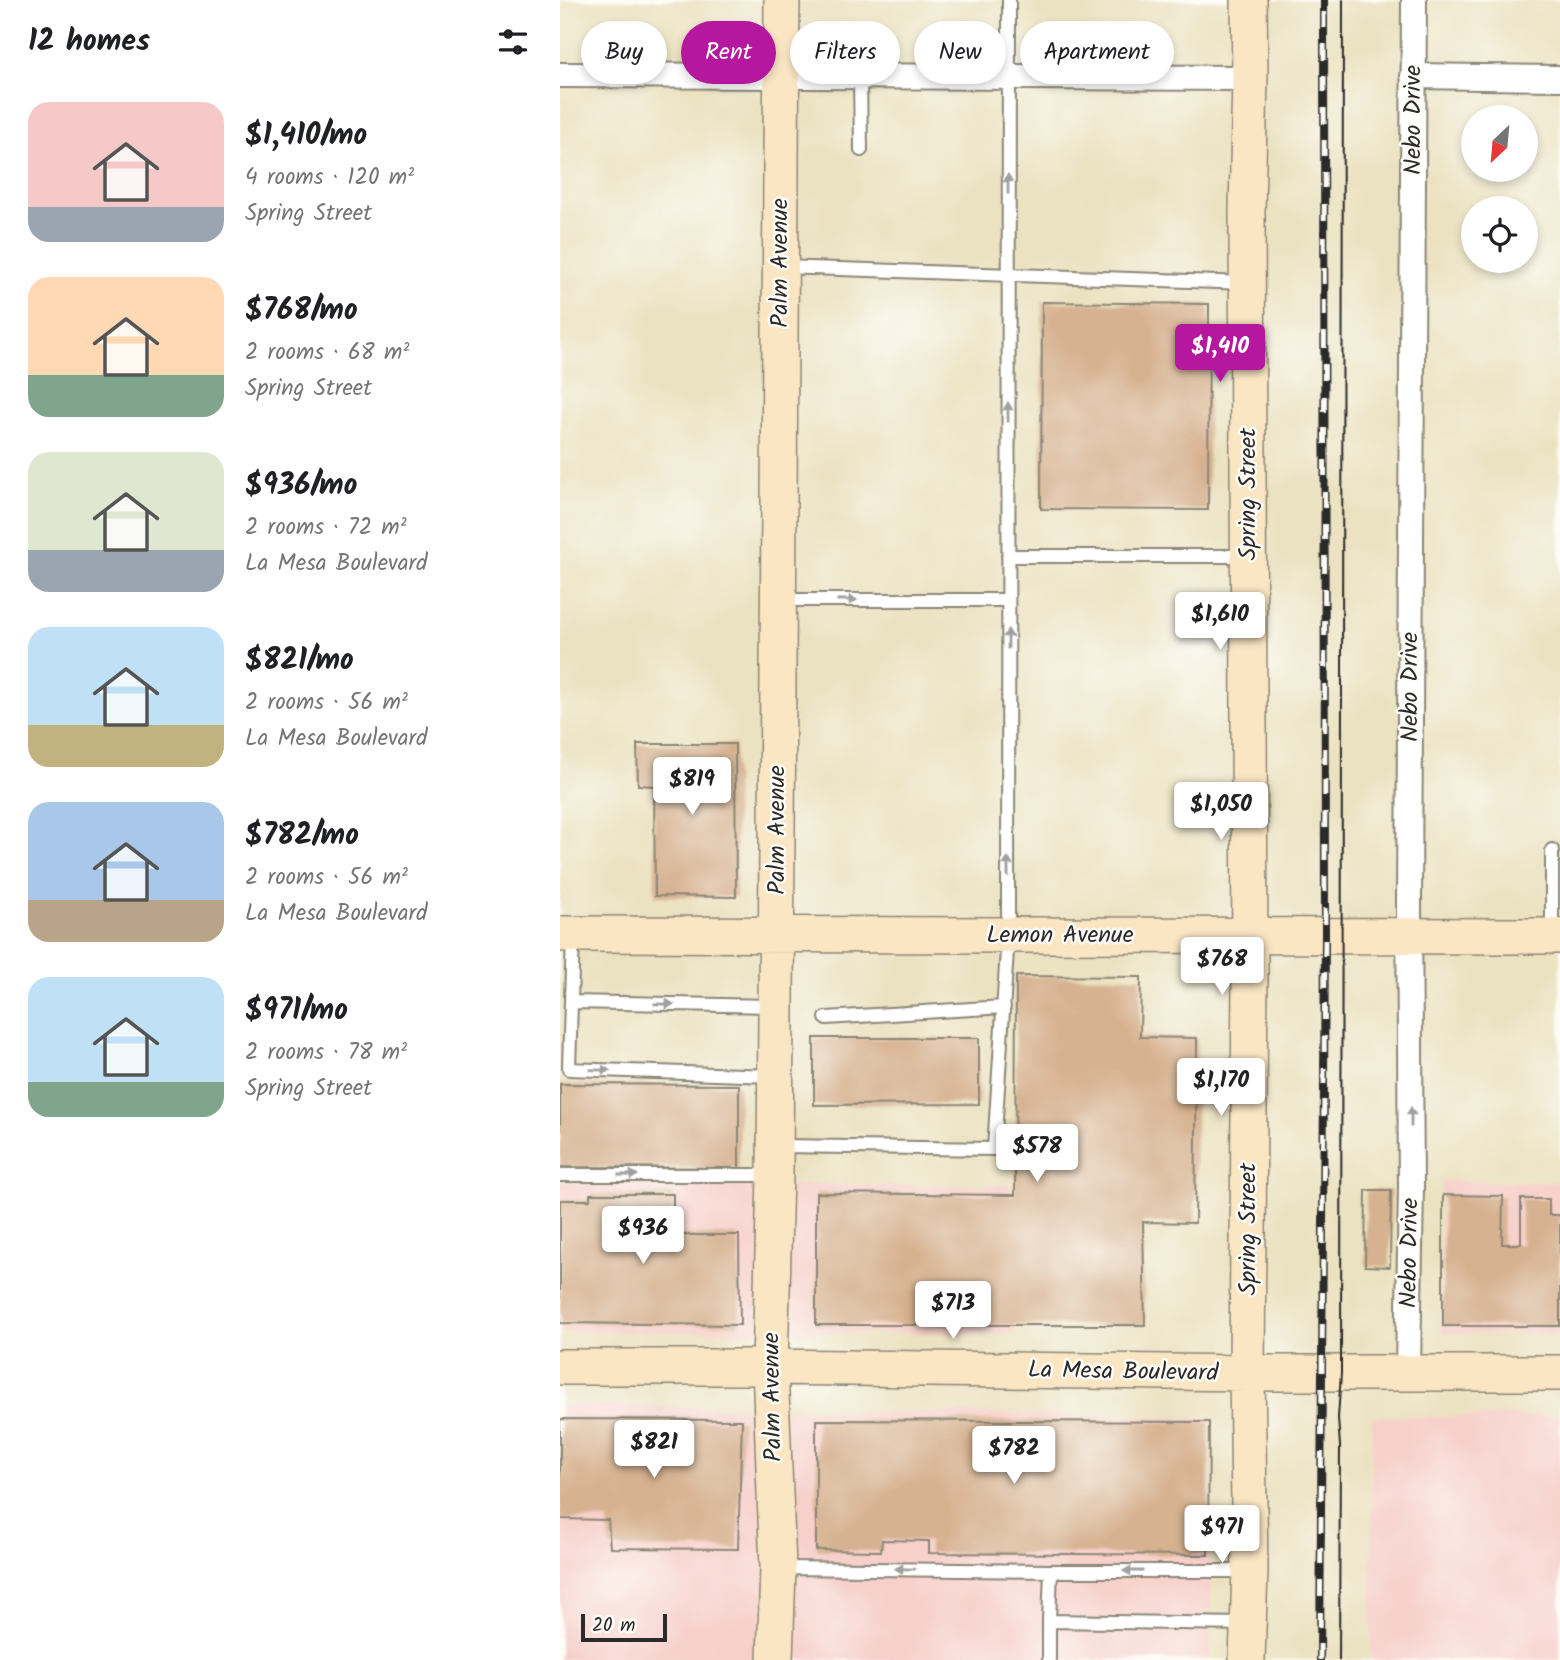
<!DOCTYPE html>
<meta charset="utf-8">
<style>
body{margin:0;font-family:Kalam,sans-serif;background:#f6f6f6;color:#202124;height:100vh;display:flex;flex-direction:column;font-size:26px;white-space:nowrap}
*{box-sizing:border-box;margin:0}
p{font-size:23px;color:#757577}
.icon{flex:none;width:38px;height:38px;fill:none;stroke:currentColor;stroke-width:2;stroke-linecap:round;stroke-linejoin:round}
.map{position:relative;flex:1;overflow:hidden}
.panel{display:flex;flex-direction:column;background:#fff;width:560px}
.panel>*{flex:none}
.top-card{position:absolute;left:21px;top:21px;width:665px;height:63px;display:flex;gap:14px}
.needle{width:46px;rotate:206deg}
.tools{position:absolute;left:901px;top:105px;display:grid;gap:14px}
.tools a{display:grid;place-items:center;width:77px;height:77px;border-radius:50%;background:#fff;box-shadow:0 4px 10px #0003;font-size:35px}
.scale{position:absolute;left:21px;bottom:18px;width:86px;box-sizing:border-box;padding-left:7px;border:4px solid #2b2b2b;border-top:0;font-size:19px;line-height:24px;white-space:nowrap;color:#2b2b2b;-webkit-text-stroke:5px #fdfcf7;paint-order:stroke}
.price{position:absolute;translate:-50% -60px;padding:0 16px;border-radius:7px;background:#fff;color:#222;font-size:23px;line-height:46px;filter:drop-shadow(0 2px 4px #0008)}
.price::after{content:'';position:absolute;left:50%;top:42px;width:21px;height:16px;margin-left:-10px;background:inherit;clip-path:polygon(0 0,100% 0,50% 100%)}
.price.active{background:#b5179e;color:#fff}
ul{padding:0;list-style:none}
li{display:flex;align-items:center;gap:21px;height:175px;padding:0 28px}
li span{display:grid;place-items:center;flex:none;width:196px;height:140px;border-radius:21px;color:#555}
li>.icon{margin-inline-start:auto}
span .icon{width:84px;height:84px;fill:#fffc;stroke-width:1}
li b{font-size:30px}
h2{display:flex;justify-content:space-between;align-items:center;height:84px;padding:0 28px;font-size:30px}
.chip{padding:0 24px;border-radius:32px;background:#fff;box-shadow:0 4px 10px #0003;font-size:24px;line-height:63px}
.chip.active{background:#b5179e;color:#fff}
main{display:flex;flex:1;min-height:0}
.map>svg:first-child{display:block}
</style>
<main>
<section class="panel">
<h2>12 homes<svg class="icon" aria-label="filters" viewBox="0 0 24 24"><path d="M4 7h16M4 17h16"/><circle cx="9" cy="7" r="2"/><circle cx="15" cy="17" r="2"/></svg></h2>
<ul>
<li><span style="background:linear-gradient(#f6c9c9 75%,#9aa5b1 0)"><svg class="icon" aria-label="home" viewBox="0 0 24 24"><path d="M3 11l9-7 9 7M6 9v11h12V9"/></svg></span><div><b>$1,410/mo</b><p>4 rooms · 120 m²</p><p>Spring Street</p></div></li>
<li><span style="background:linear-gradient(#ffd9b3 70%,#7fa58c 0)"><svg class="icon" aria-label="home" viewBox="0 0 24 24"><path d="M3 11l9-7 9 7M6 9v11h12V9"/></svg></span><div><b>$768/mo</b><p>2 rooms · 68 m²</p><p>Spring Street</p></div></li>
<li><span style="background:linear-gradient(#dfe7d0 70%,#9aa5b1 0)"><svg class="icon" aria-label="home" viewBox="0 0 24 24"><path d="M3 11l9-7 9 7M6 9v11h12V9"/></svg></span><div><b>$936/mo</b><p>2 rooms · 72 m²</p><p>La Mesa Boulevard</p></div></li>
<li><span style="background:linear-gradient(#bfe0f5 70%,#c2b280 0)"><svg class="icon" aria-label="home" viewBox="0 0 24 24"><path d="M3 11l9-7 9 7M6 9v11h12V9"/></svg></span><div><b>$821/mo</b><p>2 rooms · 56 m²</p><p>La Mesa Boulevard</p></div></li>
<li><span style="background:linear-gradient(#a9c7e8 70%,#b9a48a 0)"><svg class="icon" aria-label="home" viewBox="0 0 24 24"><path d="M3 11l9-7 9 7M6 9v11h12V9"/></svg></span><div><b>$782/mo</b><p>2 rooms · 56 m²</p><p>La Mesa Boulevard</p></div></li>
<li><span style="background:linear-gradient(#bfe0f5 75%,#7fa58c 0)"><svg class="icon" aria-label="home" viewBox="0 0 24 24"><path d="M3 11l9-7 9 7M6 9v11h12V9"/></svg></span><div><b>$971/mo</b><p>2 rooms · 78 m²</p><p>Spring Street</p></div></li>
</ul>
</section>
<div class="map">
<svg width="1000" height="1660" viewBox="0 0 1000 1660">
<rect width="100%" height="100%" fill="#fdfcf7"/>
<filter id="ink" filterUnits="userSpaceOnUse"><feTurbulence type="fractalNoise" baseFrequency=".0143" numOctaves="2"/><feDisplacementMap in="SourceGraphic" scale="14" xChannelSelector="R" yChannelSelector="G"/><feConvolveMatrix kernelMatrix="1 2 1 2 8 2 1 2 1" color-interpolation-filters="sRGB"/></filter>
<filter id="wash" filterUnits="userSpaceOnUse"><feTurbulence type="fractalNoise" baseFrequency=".00686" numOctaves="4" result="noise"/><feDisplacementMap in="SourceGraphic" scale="28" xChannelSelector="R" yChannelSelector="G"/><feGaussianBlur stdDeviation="1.57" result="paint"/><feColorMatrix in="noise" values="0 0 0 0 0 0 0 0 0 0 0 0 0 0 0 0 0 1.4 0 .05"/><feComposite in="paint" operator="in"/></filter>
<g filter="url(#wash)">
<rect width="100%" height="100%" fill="#ebe2c1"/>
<!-- built -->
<path fill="#f7d0cb" d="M 881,1181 L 1000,1182 L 1000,1334 L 881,1333 Z
M 0,1183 L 452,1186 L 453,1334 L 0,1331 Z
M 0,1405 L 650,1418 L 651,1660 L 0,1660 Z
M 1000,1416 L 1000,1660 L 811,1660 L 812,1417 Z"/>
<g id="blocks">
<!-- building -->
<path fill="#d7b291" d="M 482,302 L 649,304 L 648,510 L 481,509 Z
M 77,744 L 175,744 L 176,897 L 95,896 L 94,786 L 78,785 Z
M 456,976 L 581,977 L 580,1037 L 637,1038 L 635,1223 L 583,1222 L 585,1325 L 256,1325 L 256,1193 L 455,1195 Z
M 254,1038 L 419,1038 L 419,1104 L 254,1105 Z
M 0,1084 L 179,1085 L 179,1168 L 0,1167 Z
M 806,1190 L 831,1190 L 830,1267 L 805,1266 Z
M 30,1194 L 113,1194 L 113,1235 L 179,1235 L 180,1325 L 0,1323 L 0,1200 L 30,1200 Z
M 883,1195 L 943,1196 L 942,1244 L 961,1244 L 961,1199 L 989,1199 L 989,1215 L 1000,1215 L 1000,1326 L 883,1326 Z
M 0,1419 L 182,1420 L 178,1549 L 50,1548 L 48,1520 L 0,1519 Z
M 256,1420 L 649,1422 L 648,1555 L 369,1553 L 369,1541 L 322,1540 L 321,1551 L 256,1550 Z"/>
</g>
</g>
<g filter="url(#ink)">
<use href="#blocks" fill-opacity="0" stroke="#8b8676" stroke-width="2"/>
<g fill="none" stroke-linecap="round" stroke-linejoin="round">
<defs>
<path id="lane" d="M 300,76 L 301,150
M 222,267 L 687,283
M 448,556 L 685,556
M 219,600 L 448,600
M 13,935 L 9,1069 L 213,1076
M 992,935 L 992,850
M 11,1002 L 213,1006
M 266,1018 L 444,1007
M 219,1146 L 434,1149 L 448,935 L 449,0
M 0,1175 L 213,1175
M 222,1568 L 491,1571 L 686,1571
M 489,1621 L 491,1571
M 489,1660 L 489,1621 L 685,1624"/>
<path id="street" d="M 0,75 L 690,78
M 853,76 L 1000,78
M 848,1373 L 851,1185 L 849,903 L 854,0"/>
<path id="secondary" d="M 0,934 L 1000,936
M 0,1367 L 210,1367 L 687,1373 L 1000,1373
M 215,1660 L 218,1568 L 210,1367 L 215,1175 L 216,1006 L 222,0
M 687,1660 L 690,1570 L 687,1373 L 690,970 L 687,211 L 690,78 L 689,0"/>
</defs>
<!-- lane casing -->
<use href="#lane" stroke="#8b8676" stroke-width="16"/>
<!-- street casing -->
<use href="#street" stroke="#8b8676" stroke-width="28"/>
<!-- secondary casing -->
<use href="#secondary" stroke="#8b8676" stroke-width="38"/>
<!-- lane -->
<use href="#lane" stroke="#fff" stroke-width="12"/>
<!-- street -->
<use href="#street" stroke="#fff" stroke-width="24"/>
<!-- secondary -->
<use href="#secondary" stroke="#fbe6c4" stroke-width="35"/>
<!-- tram -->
<path stroke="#2b2b2b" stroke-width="2" d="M 779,1660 L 780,1446 L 778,1418 L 781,1373 L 783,0"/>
<defs>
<path id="rail" d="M 760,1660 L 765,936 L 764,0"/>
</defs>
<!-- rail casing -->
<use href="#rail" stroke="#2b2b2b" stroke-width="8"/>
<!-- rail -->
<use href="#rail" stroke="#fdfcf7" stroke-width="5" stroke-dasharray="16" stroke-linecap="butt"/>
</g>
<!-- one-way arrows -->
<defs><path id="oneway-solid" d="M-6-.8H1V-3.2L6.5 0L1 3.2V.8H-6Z" transform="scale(1.75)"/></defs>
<g fill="#a0a0a0">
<use href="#oneway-solid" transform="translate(448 184) rotate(-90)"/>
<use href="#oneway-solid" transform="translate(448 412) rotate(-90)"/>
<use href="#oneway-solid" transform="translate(287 600)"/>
<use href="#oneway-solid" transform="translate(448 639) rotate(-90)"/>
<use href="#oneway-solid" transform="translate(448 867) rotate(-90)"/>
<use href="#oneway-solid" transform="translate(104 1004) rotate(1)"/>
<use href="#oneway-solid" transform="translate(40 1070) rotate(2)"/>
<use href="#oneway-solid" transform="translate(851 1117) rotate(-90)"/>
<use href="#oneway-solid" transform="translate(68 1175)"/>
<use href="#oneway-solid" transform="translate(345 1569) rotate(-179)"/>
<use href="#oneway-solid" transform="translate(573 1571) rotate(180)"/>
</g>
</g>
<g text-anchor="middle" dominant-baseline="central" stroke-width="5" stroke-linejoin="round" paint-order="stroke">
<!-- street labels -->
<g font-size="24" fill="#2b2b2b" stroke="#fdfcf7">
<text transform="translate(853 120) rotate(-90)">Nebo Drive</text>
<text transform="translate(220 263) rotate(-90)">Palm Avenue</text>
<text transform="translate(688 494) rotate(-90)">Spring Street</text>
<text transform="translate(850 687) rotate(-90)">Nebo Drive</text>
<text transform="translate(217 830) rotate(-90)">Palm Avenue</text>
<text x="500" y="935">Lemon Avenue</text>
<text transform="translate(688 1229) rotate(-90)">Spring Street</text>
<text transform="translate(850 1253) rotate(-89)">Nebo Drive</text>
<text transform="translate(563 1372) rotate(1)">La Mesa Boulevard</text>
<text transform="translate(213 1397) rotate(-91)">Palm Avenue</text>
</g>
</g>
</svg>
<div class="tools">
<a><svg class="needle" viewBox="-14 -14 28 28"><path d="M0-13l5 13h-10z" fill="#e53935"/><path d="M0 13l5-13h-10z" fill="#757577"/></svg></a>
<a><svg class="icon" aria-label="locate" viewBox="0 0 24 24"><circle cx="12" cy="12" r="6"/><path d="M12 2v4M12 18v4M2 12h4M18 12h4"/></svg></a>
</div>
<div class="scale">20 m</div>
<b class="price active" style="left:660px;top:384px">$1,410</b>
<b class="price" style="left:660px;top:652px">$1,610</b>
<b class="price" style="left:132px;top:817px">$819</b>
<b class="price" style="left:661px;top:842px">$1,050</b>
<b class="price" style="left:662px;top:997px">$768</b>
<b class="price" style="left:661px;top:1118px">$1,170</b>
<b class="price" style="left:477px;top:1184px">$578</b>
<b class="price" style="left:83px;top:1266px">$936</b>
<b class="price" style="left:393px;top:1341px">$713</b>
<b class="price" style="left:94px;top:1480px">$821</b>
<b class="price" style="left:454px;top:1486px">$782</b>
<b class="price" style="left:662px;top:1565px">$971</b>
<div class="top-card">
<a class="chip">Buy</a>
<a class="chip active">Rent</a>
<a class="chip">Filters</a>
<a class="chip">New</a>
<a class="chip">Apartment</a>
</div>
</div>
</main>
